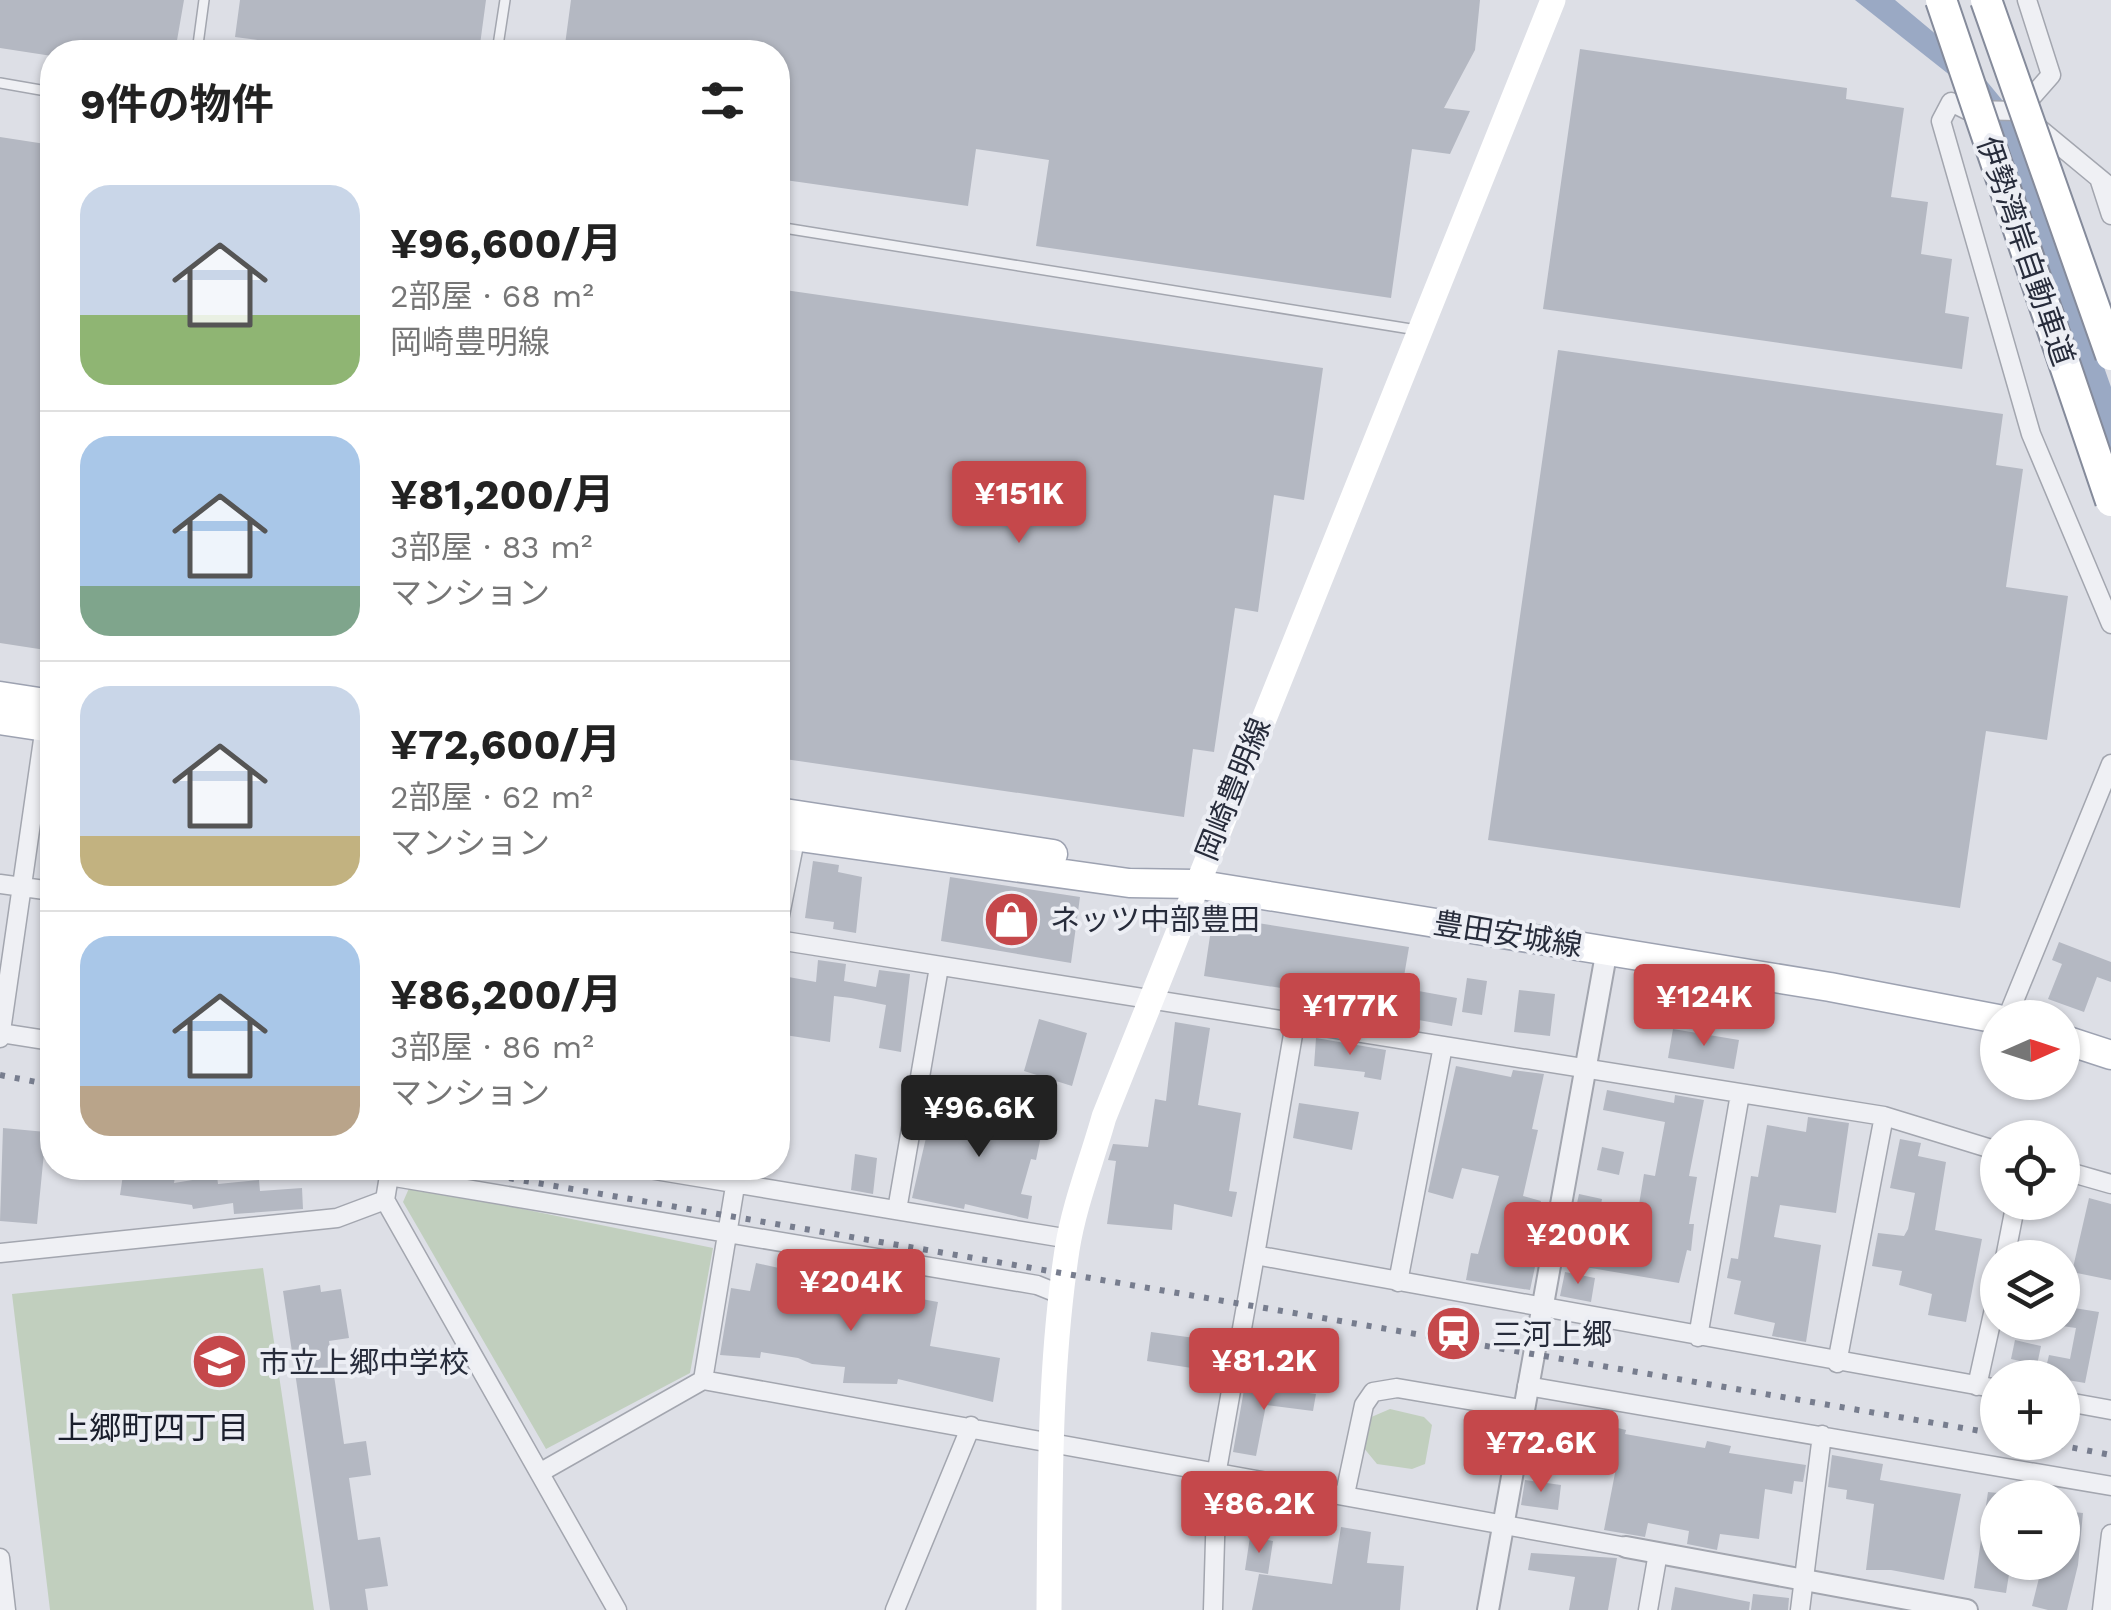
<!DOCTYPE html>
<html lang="ja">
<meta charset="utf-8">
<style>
body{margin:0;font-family:"Work Sans","Noto Sans JP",sans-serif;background:#f6f6f6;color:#222;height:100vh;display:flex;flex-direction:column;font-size:38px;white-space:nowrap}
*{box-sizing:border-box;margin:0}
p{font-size:32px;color:#767676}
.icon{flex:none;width:55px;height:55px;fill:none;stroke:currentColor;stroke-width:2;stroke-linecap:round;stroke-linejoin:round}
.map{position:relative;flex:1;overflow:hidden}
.details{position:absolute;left:40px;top:40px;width:750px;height:1140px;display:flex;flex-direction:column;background:#fff;border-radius:40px;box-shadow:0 2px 8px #0004}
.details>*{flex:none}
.needle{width:65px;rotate:87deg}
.controls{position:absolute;left:1980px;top:1000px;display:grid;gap:20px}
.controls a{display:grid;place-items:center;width:100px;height:100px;border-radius:50%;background:#fff;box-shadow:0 2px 8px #0004;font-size:50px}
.price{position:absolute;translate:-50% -85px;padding:0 22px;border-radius:10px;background:#c5484b;color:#fff;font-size:32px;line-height:65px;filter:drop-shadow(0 2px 5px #0008)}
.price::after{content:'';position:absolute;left:50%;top:60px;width:30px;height:22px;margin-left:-15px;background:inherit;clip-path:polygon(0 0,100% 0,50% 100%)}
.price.current{background:#222;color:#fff}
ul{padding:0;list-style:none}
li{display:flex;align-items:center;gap:30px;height:250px;padding:0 40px}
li+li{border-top:2px solid #e0e0e0}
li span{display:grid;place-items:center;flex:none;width:280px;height:200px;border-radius:30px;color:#555}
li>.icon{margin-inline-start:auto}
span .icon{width:120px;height:120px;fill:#fffc;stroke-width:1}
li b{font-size:42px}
h2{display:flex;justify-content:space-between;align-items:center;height:120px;padding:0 40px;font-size:42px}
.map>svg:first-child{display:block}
</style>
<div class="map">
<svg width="2111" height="1610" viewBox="0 0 2111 1610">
<rect width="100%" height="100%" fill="#dddfe6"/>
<!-- green -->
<path fill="#c1cfbe" d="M 410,1186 L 713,1248 L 690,1373 L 546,1449 L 403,1202 Z
M 263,1268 L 314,1610 L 50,1610 L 12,1294 Z
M 1390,1409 L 1424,1417 L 1432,1425 L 1425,1464 L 1412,1469 L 1377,1464 L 1363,1447 L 1369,1418 Z"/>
<!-- water -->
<path fill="#9aa9c4" d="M 1855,0 L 1895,0 L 1975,67 L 2007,106 L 2030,157 L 2111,387 L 2111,462 L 1956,80 Z"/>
<!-- building -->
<path fill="#b4b8c2" d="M 0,0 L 184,0 L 175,52 L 52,56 L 0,48 Z
M 240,0 L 486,0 L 479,52 L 279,52 L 280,43 L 235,37 Z
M 571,0 L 1480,0 L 1475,50 L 1444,108 L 1470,111 L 1450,154 L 1412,149 L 1391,298 L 1036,246 L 1049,160 L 976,149 L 968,206 L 778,179 L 778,52 L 564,52 Z
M 1580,49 L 1847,88 L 1846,99 L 1904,108 L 1891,197 L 1928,202 L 1921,254 L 1952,259 L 1945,313 L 1969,317 L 1962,369 L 1543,309 Z
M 0,137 L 52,145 L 52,651 L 0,643 Z
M 778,289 L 1323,368 L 1304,500 L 1274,495 L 1258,612 L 1235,608 L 1214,752 L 1193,749 L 1184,817 L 778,758 Z
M 1558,350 L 2003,414 L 1996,465 L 2023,469 L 2006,587 L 2068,596 L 2047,740 L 1986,731 L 1960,908 L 1488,840 Z
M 813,861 L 839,865 L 838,872 L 862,877 L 856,933 L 833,929 L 834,922 L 805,918 Z
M 950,877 L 1080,897 L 1071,963 L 941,941 Z
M 1213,916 L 1409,947 L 1402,988 L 1457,998 L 1452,1026 L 1413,1019 L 1415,1009 L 1204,976 Z
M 2059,942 L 2111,962 L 2111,982 L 2097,977 L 2084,1012 L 2048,999 L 2062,964 L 2052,960 Z
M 818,960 L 846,964 L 844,981 L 876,987 L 879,970 L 910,974 L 901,1052 L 879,1048 L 886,1005 L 851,998 L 834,996 L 830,1042 L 785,1035 L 790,995 L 779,993 L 783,976 L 816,982 Z
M 1467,978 L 1487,981 L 1482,1015 L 1462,1012 Z
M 1519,990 L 1555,994 L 1550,1036 L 1514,1032 Z
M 1039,1019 L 1087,1033 L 1072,1086 L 1024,1071 Z
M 1175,1022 L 1210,1028 L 1198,1105 L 1241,1113 L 1229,1191 L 1237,1192 L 1232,1217 L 1174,1204 L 1172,1230 L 1107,1224 L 1116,1161 L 1108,1160 L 1113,1144 L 1148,1147 L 1155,1099 L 1166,1101 Z
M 1673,1029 L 1739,1040 L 1734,1069 L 1668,1058 Z
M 1316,1038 L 1386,1050 L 1381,1080 L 1364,1077 L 1365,1072 L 1314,1066 Z
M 1456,1066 L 1511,1077 L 1513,1070 L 1544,1074 L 1532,1129 L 1538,1130 L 1523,1196 L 1541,1201 L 1524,1265 L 1535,1267 L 1530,1290 L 1466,1280 L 1471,1253 L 1478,1254 L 1499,1176 L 1462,1168 L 1453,1199 L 1428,1192 Z
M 1607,1090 L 1674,1103 L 1675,1095 L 1704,1100 L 1689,1176 L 1697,1177 L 1689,1224 L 1694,1224 L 1691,1251 L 1687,1250 L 1679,1283 L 1585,1267 L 1592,1221 L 1635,1229 L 1644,1174 L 1655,1176 L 1665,1122 L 1603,1110 Z
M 935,1099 L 965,1103 L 963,1115 L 1011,1125 L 1013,1110 L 1052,1116 L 1049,1138 L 1041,1136 L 1036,1160 L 1031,1159 L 1021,1194 L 1032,1196 L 1028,1219 L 965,1204 L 964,1209 L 912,1198 Z
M 1299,1103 L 1359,1112 L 1352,1150 L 1293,1138 Z
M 1808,1117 L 1849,1123 L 1836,1213 L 1780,1205 L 1774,1237 L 1821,1245 L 1806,1342 L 1772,1336 L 1775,1323 L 1734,1314 L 1741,1281 L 1727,1278 L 1731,1258 L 1738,1259 L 1751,1176 L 1758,1177 L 1767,1125 L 1806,1132 Z
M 3,1128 L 46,1132 L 37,1224 L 0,1221 Z
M 1900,1139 L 1921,1143 L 1918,1156 L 1946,1162 L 1935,1230 L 1982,1239 L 1966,1322 L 1928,1315 L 1932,1294 L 1899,1285 L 1902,1271 L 1872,1266 L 1878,1233 L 1904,1236 L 1908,1229 L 1915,1193 L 1890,1188 Z
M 1602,1147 L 1624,1152 L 1619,1175 L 1597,1170 Z
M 855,1154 L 877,1158 L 873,1194 L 851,1190 Z
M 124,1168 L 176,1171 L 174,1183 L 217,1176 L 218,1184 L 259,1180 L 260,1191 L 302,1188 L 303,1209 L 234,1214 L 233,1203 L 193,1209 L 192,1205 L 120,1195 Z
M 1579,1194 L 1602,1199 L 1598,1221 L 1574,1217 Z
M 2089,1198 L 2111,1204 L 2111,1280 L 2072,1272 Z
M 756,1263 L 779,1268 L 778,1273 L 938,1302 L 930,1346 L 1000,1358 L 993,1402 L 898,1379 L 897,1384 L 843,1383 L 845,1367 L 812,1364 L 798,1358 L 761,1352 L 760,1358 L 720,1355 L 731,1288 L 750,1291 Z
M 1565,1272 L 1595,1278 L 1591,1302 L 1560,1296 Z
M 320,1285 L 321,1292 L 341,1289 L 349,1338 L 329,1341 L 344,1444 L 366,1441 L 371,1475 L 349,1478 L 358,1540 L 380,1537 L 388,1586 L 365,1589 L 368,1610 L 330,1610 L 283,1291 Z
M 2062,1306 L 2099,1312 L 2085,1383 L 2044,1376 L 2049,1355 L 2070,1359 L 2076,1328 L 2062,1326 Z
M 1151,1332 L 1202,1339 L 1198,1369 L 1147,1361 Z
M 2015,1340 L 2041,1346 L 2037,1365 L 2011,1359 Z
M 1245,1384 L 1316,1394 L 1313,1411 L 1266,1405 L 1256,1456 L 1233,1452 Z
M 1578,1412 L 1603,1416 L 1602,1424 L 1626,1430 L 1625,1434 L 1705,1448 L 1707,1441 L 1731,1446 L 1729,1453 L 1806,1465 L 1803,1482 L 1794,1481 L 1792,1494 L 1765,1489 L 1759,1539 L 1720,1534 L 1717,1550 L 1687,1544 L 1689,1531 L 1648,1523 L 1645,1537 L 1604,1530 L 1616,1468 L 1602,1465 L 1606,1444 L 1574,1440 Z
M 1832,1455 L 1883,1464 L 1880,1480 L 1961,1494 L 1944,1580 L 1891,1570 L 1866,1570 L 1874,1504 L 1846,1499 L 1847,1490 L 1828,1487 Z
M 1525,1480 L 1561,1485 L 1558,1510 L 1521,1505 Z
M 1988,1492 L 1998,1493 L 1998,1562 L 2011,1562 L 2006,1593 L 1974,1588 Z
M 2062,1511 L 2083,1513 L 2078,1565 L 2067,1610 L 2048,1610 L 2032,1606 L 2043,1562 L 2062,1562 Z
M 1341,1527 L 1371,1532 L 1367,1563 L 1404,1566 L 1400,1610 L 1252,1610 L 1259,1574 L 1332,1584 Z
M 1250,1537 L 1273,1541 L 1268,1574 L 1245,1570 Z
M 1531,1553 L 1617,1558 L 1608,1610 L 1569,1610 L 1575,1577 L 1528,1570 Z
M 1675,1587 L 1750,1602 L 1749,1610 L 1671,1610 Z
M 1753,1594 L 1789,1598 L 1788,1610 L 1751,1610 Z"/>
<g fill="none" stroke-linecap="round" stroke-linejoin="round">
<defs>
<path id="service" d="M 197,52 L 204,0
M 497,52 L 505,0
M 0,83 L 52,92
M 778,227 L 1417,330"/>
<path id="minor" d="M 2021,109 L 2051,75 L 2027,0
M 2099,178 L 2111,215
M 2111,188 L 2018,111 L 1967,110 L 1951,102 L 1941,121 L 2031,434 L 2111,624
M 0,884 L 52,891
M 778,925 L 797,830
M 778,940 L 1884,1116 L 1998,1151
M 2007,1018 L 2111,764
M 1295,1023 L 1255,1255 L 1998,1389
M 0,1033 L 52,1041
M 0,1038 L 46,719
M 643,1168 L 1070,1239
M 2062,1170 L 2111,1184
M 897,1210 L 939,967
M 0,1253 L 337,1218 L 385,1200
M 2005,1258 L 2016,1202
M 1398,1282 L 1443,1046
M 1698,1337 L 1740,1094
M 1837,1363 L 1884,1116
M 703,1380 L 738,1168
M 1527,1386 L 2111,1486
M 1977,1386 L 1998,1291
M 2062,1401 L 2111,1410
M 541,1472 L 703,1380 L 1626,1547
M 1345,1494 L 1364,1405 L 1373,1392 L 1397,1388 L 1521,1409
M 0,1558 L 6,1610
M 617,1610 L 385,1200 L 389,1176 L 1037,1285 L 1062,1295
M 895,1610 L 971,1426
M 1213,1610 L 1217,1470 L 1255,1255
M 1648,1610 L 1658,1553
M 1800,1610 L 1822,1435
M 2102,1610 L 2111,1534"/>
<path id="tertiary" d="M 1626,1547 L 1967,1610
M 1488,1610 L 1607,949"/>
<path id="primary" d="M 0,696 L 52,704
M 0,720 L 52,728
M 778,812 L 1053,854
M 778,834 L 1129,883 L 1195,884 L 1830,987 L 1998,1019
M 2062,1039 L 2111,1055"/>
</defs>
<!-- service casing -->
<use href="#service" stroke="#a3a6af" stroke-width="12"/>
<!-- minor casing -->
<use href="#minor" stroke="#a3a6af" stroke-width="21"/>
<!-- tertiary casing -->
<use href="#tertiary" stroke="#a3a6af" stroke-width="24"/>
<!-- primary casing -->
<use href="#primary" stroke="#9da2b1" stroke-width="31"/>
<!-- service -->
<use href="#service" stroke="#eff0f4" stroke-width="9"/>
<!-- minor -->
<use href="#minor" stroke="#eff0f4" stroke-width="18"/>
<!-- tertiary -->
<use href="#tertiary" stroke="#eff0f4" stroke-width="20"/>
<!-- secondary -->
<path stroke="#fff" stroke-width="25" d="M 1049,1610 C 1050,1490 1049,1369 1067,1250 C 1074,1205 1092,1160 1104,1117 L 1553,0"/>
<!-- primary -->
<use href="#primary" stroke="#fff" stroke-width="28"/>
<!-- rail -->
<path stroke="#777d8e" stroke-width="6" stroke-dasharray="5 10" stroke-linecap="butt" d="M 0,1075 L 52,1085
M 450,1168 L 1998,1434
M 2043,1442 L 2111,1455"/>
<defs>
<path id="motorway-bridge" d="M 1941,0 L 2111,501
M 1986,0 L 2111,355"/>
</defs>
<!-- motorway-bridge casing -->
<use href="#motorway-bridge" stroke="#858b9b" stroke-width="34" stroke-linecap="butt"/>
<!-- motorway-bridge -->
<use href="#motorway-bridge" stroke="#fff" stroke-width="30"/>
</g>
<!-- icons -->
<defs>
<symbol id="shop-disc" viewBox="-11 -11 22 22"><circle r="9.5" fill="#c5484b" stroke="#eceef4"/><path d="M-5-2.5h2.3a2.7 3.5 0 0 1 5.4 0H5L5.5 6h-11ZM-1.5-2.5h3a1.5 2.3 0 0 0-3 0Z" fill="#fff"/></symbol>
<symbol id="station-disc" viewBox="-11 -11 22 22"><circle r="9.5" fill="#c5484b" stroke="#eceef4"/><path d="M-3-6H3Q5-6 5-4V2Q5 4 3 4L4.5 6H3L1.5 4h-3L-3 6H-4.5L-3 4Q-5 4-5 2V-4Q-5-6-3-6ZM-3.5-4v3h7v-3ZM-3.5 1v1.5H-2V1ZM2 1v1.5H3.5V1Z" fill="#fff"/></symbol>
<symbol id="school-disc" viewBox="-11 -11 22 22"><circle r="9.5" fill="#c5484b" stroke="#eceef4"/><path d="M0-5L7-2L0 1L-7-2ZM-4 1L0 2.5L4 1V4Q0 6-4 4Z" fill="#fff"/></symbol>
</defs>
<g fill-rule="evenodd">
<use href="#shop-disc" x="980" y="888" width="63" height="63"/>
<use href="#station-disc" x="1422" y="1302" width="63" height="63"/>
<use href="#school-disc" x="188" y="1330" width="63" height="63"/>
</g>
<g text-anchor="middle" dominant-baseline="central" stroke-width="8" stroke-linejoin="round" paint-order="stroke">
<!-- street labels -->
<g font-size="30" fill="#272c3b" stroke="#eceef4">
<text transform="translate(2026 251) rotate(71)">伊勢湾岸自動車道</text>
<text transform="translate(1233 789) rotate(-68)">岡崎豊明線</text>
<text transform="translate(1508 934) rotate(9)">豊田安城線</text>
</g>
<!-- poi labels -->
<g font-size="30" fill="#272c3b" stroke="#eceef4" text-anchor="start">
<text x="1050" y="919">ネッツ中部豊田</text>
<text x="1492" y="1334">三河上郷</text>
<text x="259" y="1362">市立上郷中学校</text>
</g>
<!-- neighbourhood labels -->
<g font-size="32" fill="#1a1e2c" stroke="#eceef4">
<text x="153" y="1428">上郷町四丁目</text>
</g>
</g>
</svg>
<div class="controls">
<a><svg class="needle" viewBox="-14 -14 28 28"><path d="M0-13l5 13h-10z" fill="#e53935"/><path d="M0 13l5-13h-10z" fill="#767676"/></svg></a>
<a><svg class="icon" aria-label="locate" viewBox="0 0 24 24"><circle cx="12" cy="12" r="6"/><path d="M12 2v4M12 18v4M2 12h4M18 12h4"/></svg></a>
<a><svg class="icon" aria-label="layers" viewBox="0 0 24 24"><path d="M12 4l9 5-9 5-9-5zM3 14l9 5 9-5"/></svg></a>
<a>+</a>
<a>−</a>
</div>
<b class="price" style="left:1019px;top:546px">¥151K</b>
<b class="price" style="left:1704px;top:1049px">¥124K</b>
<b class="price" style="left:1350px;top:1058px">¥177K</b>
<b class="price current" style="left:979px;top:1160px">¥96.6K</b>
<b class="price" style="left:1578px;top:1287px">¥200K</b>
<b class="price" style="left:851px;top:1334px">¥204K</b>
<b class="price" style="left:1264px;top:1413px">¥81.2K</b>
<b class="price" style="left:1541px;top:1495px">¥72.6K</b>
<b class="price" style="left:1259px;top:1556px">¥86.2K</b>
<section class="details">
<h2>9件の物件<svg class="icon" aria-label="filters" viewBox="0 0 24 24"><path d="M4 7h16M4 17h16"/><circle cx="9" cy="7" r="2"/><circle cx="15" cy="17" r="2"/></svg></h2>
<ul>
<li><span style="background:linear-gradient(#c9d6e8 65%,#8fb573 0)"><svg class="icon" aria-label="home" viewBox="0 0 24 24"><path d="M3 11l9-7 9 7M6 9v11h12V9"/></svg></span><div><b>¥96,600/月</b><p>2部屋 · 68 m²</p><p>岡崎豊明線</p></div></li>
<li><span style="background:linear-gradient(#a9c7e8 75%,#7fa58c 0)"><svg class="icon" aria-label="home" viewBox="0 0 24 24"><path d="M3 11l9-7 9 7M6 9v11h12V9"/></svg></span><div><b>¥81,200/月</b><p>3部屋 · 83 m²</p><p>マンション</p></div></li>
<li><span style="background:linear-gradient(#c9d6e8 75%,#c2b280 0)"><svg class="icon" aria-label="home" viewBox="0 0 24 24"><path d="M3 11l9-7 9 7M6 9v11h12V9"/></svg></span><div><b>¥72,600/月</b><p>2部屋 · 62 m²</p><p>マンション</p></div></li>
<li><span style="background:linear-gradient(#a9c7e8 75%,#b9a48a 0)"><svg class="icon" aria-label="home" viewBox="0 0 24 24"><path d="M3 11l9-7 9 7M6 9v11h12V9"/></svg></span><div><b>¥86,200/月</b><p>3部屋 · 86 m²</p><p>マンション</p></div></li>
</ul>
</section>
</div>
